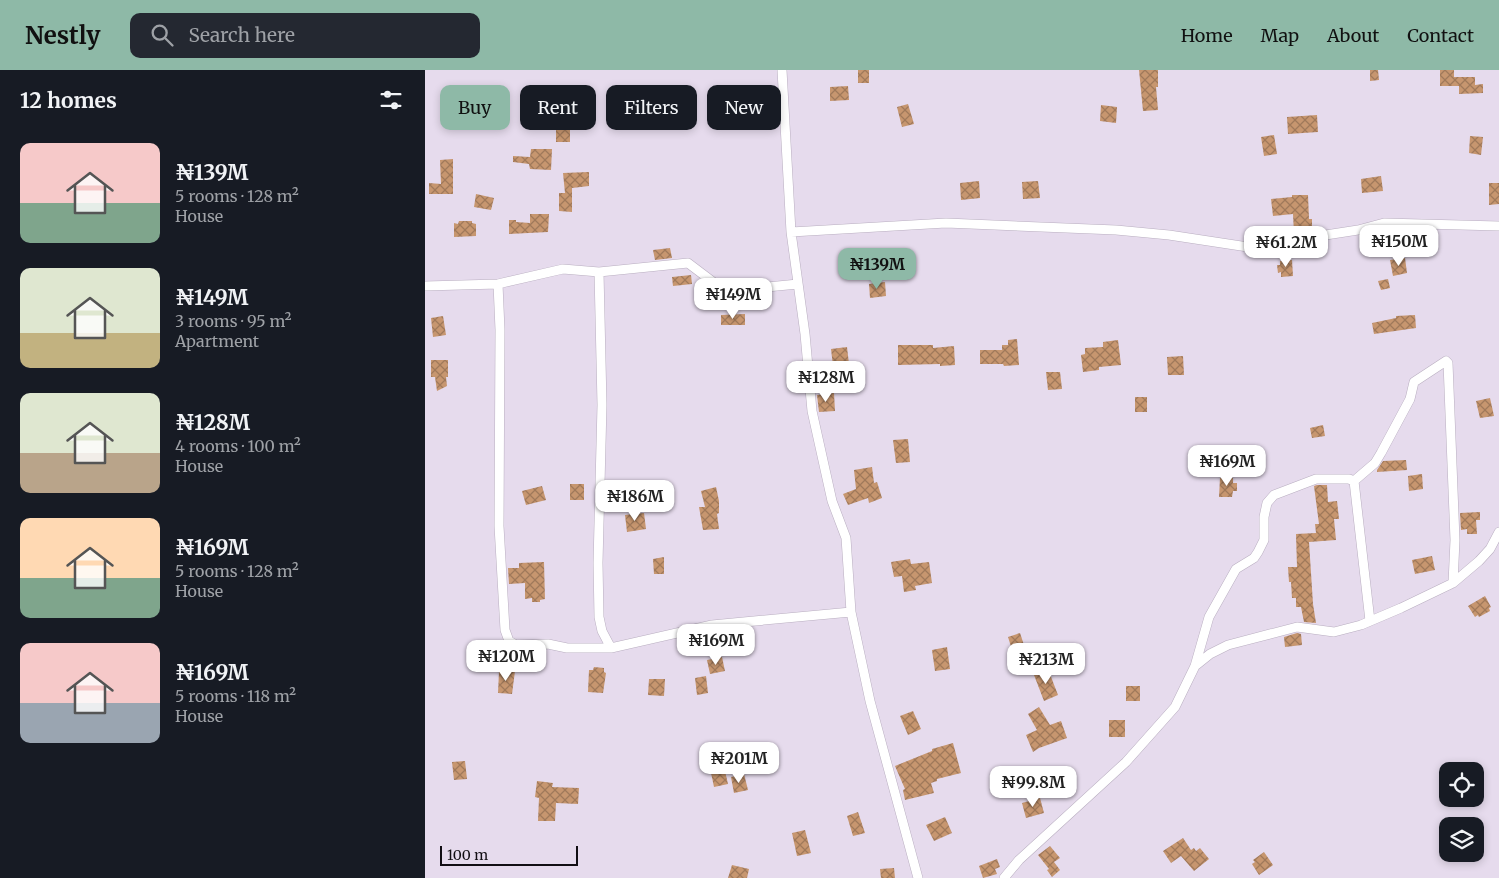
<!DOCTYPE html>
<meta charset="utf-8">
<style>
body{margin:0;font-family:Merriweather,serif;background:#242831;color:#f1f3f6;height:100vh;display:flex;flex-direction:column;font-size:19px;white-space:nowrap}
*{box-sizing:border-box;margin:0}
p{font-size:16px;color:#9ea1a6}
.icon{flex:none;width:28px;height:28px;fill:none;stroke:currentColor;stroke-width:2;stroke-linecap:round;stroke-linejoin:round}
.map{position:relative;flex:1;overflow:hidden}
.details{display:flex;flex-direction:column;background:#171b24;width:425px}
.details>*{flex:none}
.top-card{position:absolute;left:15px;top:15px;width:475px;height:45px;display:flex;gap:10px}
.buttons{position:absolute;left:1014px;top:692px;display:grid;gap:10px}
.buttons a{display:grid;place-items:center;width:45px;height:45px;border-radius:10px;background:#171b24;box-shadow:0 2px 8px #0003;font-size:25px}
.scale{position:absolute;left:15px;bottom:12px;width:138px;box-sizing:border-box;padding-left:5px;border:2px solid #120e14;border-top:0;font-size:14px;line-height:18px;white-space:nowrap;color:#120e14;-webkit-text-stroke:4px #e6dbed;paint-order:stroke}
.price{position:absolute;translate:-50% -42px;padding:0 11px;border-radius:10px;background:#fff;color:#222;font-size:16px;line-height:32px;filter:drop-shadow(0 1px 2px #0008)}
.price::after{content:'';position:absolute;left:50%;top:30px;width:15px;height:11px;margin-left:-8px;background:inherit;clip-path:polygon(0 0,100% 0,50% 100%)}
.price.active{background:#8eb9a7;color:#111}
ul{padding:0;list-style:none}
li{display:flex;align-items:center;gap:15px;height:125px;padding:0 20px}
li span{display:grid;place-items:center;flex:none;width:140px;height:100px;border-radius:10px;color:#555}
li>.icon{margin-inline-start:auto}
span .icon{width:60px;height:60px;fill:#fffc;stroke-width:1}
li b{font-size:21px}
h2{display:flex;justify-content:space-between;align-items:center;height:60px;padding:0 20px;font-size:21px}
.chip{padding:0 18px;border-radius:10px;background:#171b24;box-shadow:0 2px 8px #0003;font-size:18px;line-height:45px}
.chip.active{background:#8eb9a7;color:#111}
header{display:flex;align-items:center;gap:30px;box-sizing:border-box;height:70px;padding:0 25px;background:#8eb9a7;color:#111}
header strong{font-size:24px}
nav{display:flex;gap:28px;margin-inline-start:auto;font-size:18px}
.search{width:350px;height:45px;background:#242831;display:flex;align-items:center;gap:12px;box-sizing:border-box;padding:0 18px;border-radius:10px;color:#9ea1a6;font-size:19px}
main{display:flex;flex:1;min-height:0}
.map>svg:first-child{display:block}
</style>
<header>
<strong>Nestly</strong>
<div class="search"><svg class="icon" aria-label="search" viewBox="0 0 24 24"><circle cx="10" cy="10" r="6"/><path d="M15 15l6 6"/></svg>Search here</div>
<nav><a>Home</a><a>Map</a><a>About</a><a>Contact</a></nav>
</header>
<main>
<section class="details">
<h2>12 homes<svg class="icon" aria-label="filters" viewBox="0 0 24 24"><path d="M4 7h16M4 17h16"/><circle cx="9" cy="7" r="2"/><circle cx="15" cy="17" r="2"/></svg></h2>
<ul>
<li><span style="background:linear-gradient(#f6c9c9 60%,#7fa58c 0)"><svg class="icon" aria-label="home" viewBox="0 0 24 24"><path d="M3 11l9-7 9 7M6 9v11h12V9"/></svg></span><div><b>₦139M</b><p>5 rooms · 128 m²</p><p>House</p></div></li>
<li><span style="background:linear-gradient(#dfe7d0 65%,#c2b280 0)"><svg class="icon" aria-label="home" viewBox="0 0 24 24"><path d="M3 11l9-7 9 7M6 9v11h12V9"/></svg></span><div><b>₦149M</b><p>3 rooms · 95 m²</p><p>Apartment</p></div></li>
<li><span style="background:linear-gradient(#dfe7d0 60%,#b9a48a 0)"><svg class="icon" aria-label="home" viewBox="0 0 24 24"><path d="M3 11l9-7 9 7M6 9v11h12V9"/></svg></span><div><b>₦128M</b><p>4 rooms · 100 m²</p><p>House</p></div></li>
<li><span style="background:linear-gradient(#ffd9b3 60%,#7fa58c 0)"><svg class="icon" aria-label="home" viewBox="0 0 24 24"><path d="M3 11l9-7 9 7M6 9v11h12V9"/></svg></span><div><b>₦169M</b><p>5 rooms · 128 m²</p><p>House</p></div></li>
<li><span style="background:linear-gradient(#f6c9c9 60%,#9aa5b1 0)"><svg class="icon" aria-label="home" viewBox="0 0 24 24"><path d="M3 11l9-7 9 7M6 9v11h12V9"/></svg></span><div><b>₦169M</b><p>5 rooms · 118 m²</p><p>House</p></div></li>
</ul>
</section>
<div class="map">
<svg width="1074" height="808" viewBox="0 0 1074 808">
<defs>
<pattern id="building-cross-hatch" width="8" height="8" patternUnits="userSpaceOnUse" patternTransform="scale(1.25)"><rect width="8" height="8" fill="#c7966f"/><path d="M0 0l8 8M0 8l8-8" fill="none" stroke="#a0795a"/></pattern>
</defs>
<rect width="100%" height="100%" fill="#e6dbed"/>
<!-- building -->
<path fill="url(#building-cross-hatch)" d="M 433,0 L 444,0 L 444,13 L 433,13 Z
M 714,0 L 733,0 L 733,17 L 731,17 L 733,40 L 718,41 Z
M 945,0 L 953,0 L 954,10 L 945,11 Z
M 1015,0 L 1029,0 L 1029,7 L 1050,7 L 1050,15 L 1058,14 L 1058,23 L 1034,24 L 1034,16 L 1015,16 Z
M 423,16 L 424,30 L 405,31 L 405,17 Z
M 247,30 L 248,42 L 234,44 L 232,31 Z
M 483,34 L 489,54 L 477,57 L 472,37 Z
M 676,35 L 692,37 L 691,53 L 675,51 Z
M 129,44 L 129,56 L 115,57 L 112,45 Z
M 892,45 L 893,62 L 863,64 L 862,47 Z
M 131,58 L 145,58 L 145,72 L 131,72 Z
M 849,65 L 852,84 L 839,86 L 836,67 Z
M 1045,66 L 1058,67 L 1056,85 L 1044,83 Z
M 106,79 L 127,79 L 126,100 L 105,99 L 104,94 L 88,92 L 88,86 L 105,87 Z
M 28,89 L 28,124 L 4,124 L 4,113 L 16,114 L 15,90 Z
M 164,102 L 164,116 L 147,118 L 147,142 L 134,141 L 134,123 L 140,123 L 138,103 Z
M 956,106 L 958,121 L 937,123 L 936,109 Z
M 554,111 L 555,128 L 536,130 L 535,113 Z
M 613,111 L 615,128 L 598,129 L 597,112 Z
M 1064,113 L 1074,113 L 1074,134 L 1064,135 Z
M 51,124 L 69,128 L 66,140 L 49,137 Z
M 867,125 L 883,125 L 884,149 L 887,149 L 887,161 L 869,164 L 868,144 L 848,146 L 846,129 L 867,127 Z
M 105,144 L 124,144 L 123,162 L 84,164 L 84,150 L 91,150 L 91,152 L 105,153 Z
M 34,151 L 47,151 L 47,153 L 51,154 L 51,166 L 29,167 L 29,153 L 33,154 Z
M 245,178 L 247,188 L 230,190 L 228,180 Z
M 980,188 L 982,203 L 968,206 L 965,190 Z
M 867,190 L 868,206 L 856,207 L 856,202 L 853,203 L 852,195 L 855,195 L 855,191 Z
M 266,205 L 267,214 L 248,216 L 247,207 Z
M 963,209 L 965,218 L 956,220 L 953,211 Z
M 460,212 L 461,226 L 445,228 L 444,214 Z
M 320,244 L 320,255 L 296,255 L 296,245 Z
M 990,245 L 991,258 L 949,264 L 947,253 L 971,248 L 971,246 Z
M 18,246 L 21,265 L 8,267 L 6,248 Z
M 592,269 L 594,295 L 579,296 L 578,294 L 555,294 L 555,280 L 577,280 L 577,275 L 583,275 L 583,270 Z
M 693,270 L 696,295 L 674,297 L 674,300 L 658,302 L 656,285 L 660,284 L 660,278 L 678,277 L 678,272 Z
M 473,275 L 508,275 L 508,278 L 529,276 L 530,295 L 515,296 L 515,294 L 473,295 Z
M 422,277 L 424,294 L 408,296 L 406,279 Z
M 758,286 L 759,305 L 743,305 L 742,287 Z
M 6,290 L 23,290 L 23,307 L 21,307 L 22,316 L 12,321 L 10,307 L 6,307 Z
M 621,302 L 635,302 L 637,319 L 623,320 Z
M 409,323 L 410,341 L 394,342 L 392,325 Z
M 710,327 L 722,327 L 722,342 L 710,342 Z
M 1065,328 L 1069,346 L 1055,348 L 1051,331 Z
M 898,355 L 900,366 L 887,368 L 885,358 Z
M 483,369 L 485,392 L 471,393 L 468,370 Z
M 981,390 L 982,400 L 952,402 L 952,400 L 958,391 Z
M 447,397 L 449,413 L 452,412 L 457,428 L 444,433 L 443,428 L 423,435 L 418,424 L 431,419 L 429,400 Z
M 997,404 L 998,419 L 984,421 L 983,406 Z
M 795,408 L 808,408 L 808,413 L 812,413 L 812,421 L 808,421 L 807,427 L 794,427 Z
M 145,414 L 159,414 L 159,430 L 145,430 Z
M 892,415 L 902,415 L 903,432 L 912,431 L 914,449 L 909,449 L 911,470 L 884,472 L 888,534 L 891,553 L 879,552 L 876,537 L 871,537 L 871,528 L 867,528 L 866,512 L 864,512 L 863,497 L 872,497 L 871,464 L 891,463 L 890,454 L 894,454 L 889,416 Z
M 117,416 L 121,430 L 101,435 L 97,421 Z
M 291,417 L 294,431 L 294,443 L 292,444 L 294,459 L 278,460 L 274,437 L 280,437 L 276,421 Z
M 1055,442 L 1055,450 L 1051,450 L 1052,464 L 1042,464 L 1042,459 L 1036,460 L 1035,443 Z
M 219,443 L 221,459 L 202,462 L 200,445 Z
M 1007,486 L 1010,500 L 990,504 L 987,490 Z
M 239,487 L 239,504 L 229,504 L 228,489 Z
M 485,489 L 486,494 L 504,492 L 507,513 L 490,516 L 491,520 L 479,522 L 477,506 L 469,507 L 466,492 Z
M 119,492 L 120,529 L 115,530 L 115,532 L 107,532 L 107,528 L 100,529 L 100,513 L 84,514 L 83,498 L 94,498 L 94,493 Z
M 1060,526 L 1066,537 L 1064,538 L 1065,541 L 1054,547 L 1053,545 L 1050,547 L 1043,536 Z
M 595,563 L 601,581 L 589,586 L 583,567 Z
M 872,563 L 876,564 L 877,575 L 860,577 L 859,567 Z
M 522,577 L 525,599 L 510,601 L 507,580 Z
M 297,587 L 300,601 L 285,604 L 282,590 Z
M 169,597 L 179,598 L 179,602 L 181,603 L 178,623 L 163,622 L 164,600 L 168,600 Z
M 623,599 L 633,625 L 619,631 L 609,605 Z
M 90,601 L 87,624 L 73,623 L 74,602 Z
M 281,606 L 283,623 L 272,625 L 270,608 Z
M 224,609 L 240,609 L 239,626 L 223,625 Z
M 701,616 L 715,616 L 715,631 L 701,631 Z
M 614,637 L 625,655 L 636,651 L 642,668 L 614,678 L 608,682 L 601,665 L 612,660 L 603,644 Z
M 488,641 L 496,659 L 483,665 L 475,646 Z
M 684,650 L 700,650 L 700,667 L 684,667 Z
M 528,673 L 536,703 L 512,709 L 512,711 L 506,713 L 509,723 L 480,730 L 478,720 L 480,719 L 470,696 L 507,681 L 507,679 Z
M 280,685 L 298,685 L 298,701 L 300,701 L 303,714 L 289,717 L 285,698 L 280,699 Z
M 40,691 L 42,709 L 29,710 L 27,692 Z
M 636,697 L 640,712 L 623,717 L 618,703 Z
M 319,704 L 323,720 L 309,723 L 306,707 Z
M 112,711 L 128,713 L 127,717 L 154,718 L 153,734 L 131,733 L 130,751 L 113,751 L 114,728 L 110,727 Z
M 615,728 L 619,743 L 601,748 L 597,733 Z
M 433,742 L 440,763 L 428,766 L 422,746 Z
M 520,747 L 527,763 L 509,771 L 501,755 Z
M 380,760 L 386,783 L 372,786 L 367,763 Z
M 758,768 L 766,780 L 769,778 L 771,781 L 775,778 L 784,789 L 769,801 L 756,786 L 746,793 L 738,781 Z
M 625,776 L 635,788 L 629,792 L 635,800 L 627,807 L 622,800 L 624,799 L 613,785 Z
M 839,782 L 848,795 L 834,805 L 827,794 L 830,792 L 828,790 Z
M 572,789 L 575,797 L 570,799 L 572,804 L 558,808 L 554,796 Z
M 307,795 L 324,799 L 322,808 L 303,808 Z
M 469,798 L 470,808 L 456,808 L 455,799 Z"/>
<g fill="none" stroke-linecap="round" stroke-linejoin="round">
<defs>
<path id="street" d="M 357,0 L 366,162 L 380,264 L 387,341 L 407,431 L 421,468 L 426,542 L 445,631 L 493,808
M 366,162 L 521,153 L 691,160 L 744,165 L 836,179 L 849,173 L 933,160 L 959,153 L 1074,156
M 174,202 L 177,335 L 173,493 L 174,547 L 177,561 L 186,578
M 73,214 L 75,260 L 74,456 L 80,560 L 84,571 L 91,575 L 123,574 L 142,578 L 186,578 L 287,555 L 426,542
M 0,216 L 73,214 L 138,199 L 174,202 L 263,193 L 300,221 L 373,214
M 929,411 L 950,393 L 956,383 L 985,329 L 989,312 L 1021,291 L 1023,293 L 1030,470 L 1028,513
M 929,411 L 945,551
M 770,596 L 784,547 L 811,499 L 829,488 L 833,482 L 839,470 L 839,447 L 842,433 L 849,425 L 891,409 L 924,409 L 929,411
M 579,808 L 594,790 L 701,692 L 750,637 L 770,596 L 785,584 L 803,575 L 872,557 L 909,562 L 936,555 L 976,538 L 1028,513 L 1054,491 L 1065,479 L 1074,462"/>
</defs>
<!-- street casing -->
<use href="#street" stroke="#b9aec0" stroke-width="10"/>
<!-- street -->
<use href="#street" stroke="#fff" stroke-width="9"/>
</g>
</svg>
<div class="buttons">
<a><svg class="icon" aria-label="locate" viewBox="0 0 24 24"><circle cx="12" cy="12" r="6"/><path d="M12 2v4M12 18v4M2 12h4M18 12h4"/></svg></a>
<a><svg class="icon" aria-label="layers" viewBox="0 0 24 24"><path d="M12 4l9 5-9 5-9-5zM3 14l9 5 9-5"/></svg></a>
</div>
<div class="scale">100 m</div>
<b class="price" style="left:974px;top:197px">₦150M</b>
<b class="price" style="left:861px;top:198px">₦61.2M</b>
<b class="price active" style="left:452px;top:220px">₦139M</b>
<b class="price" style="left:308px;top:250px">₦149M</b>
<b class="price" style="left:401px;top:333px">₦128M</b>
<b class="price" style="left:802px;top:417px">₦169M</b>
<b class="price" style="left:210px;top:452px">₦186M</b>
<b class="price" style="left:291px;top:596px">₦169M</b>
<b class="price" style="left:81px;top:612px">₦120M</b>
<b class="price" style="left:621px;top:615px">₦213M</b>
<b class="price" style="left:314px;top:714px">₦201M</b>
<b class="price" style="left:608px;top:738px">₦99.8M</b>
<div class="top-card">
<a class="chip active">Buy</a>
<a class="chip">Rent</a>
<a class="chip">Filters</a>
<a class="chip">New</a>
</div>
</div>
</main>
